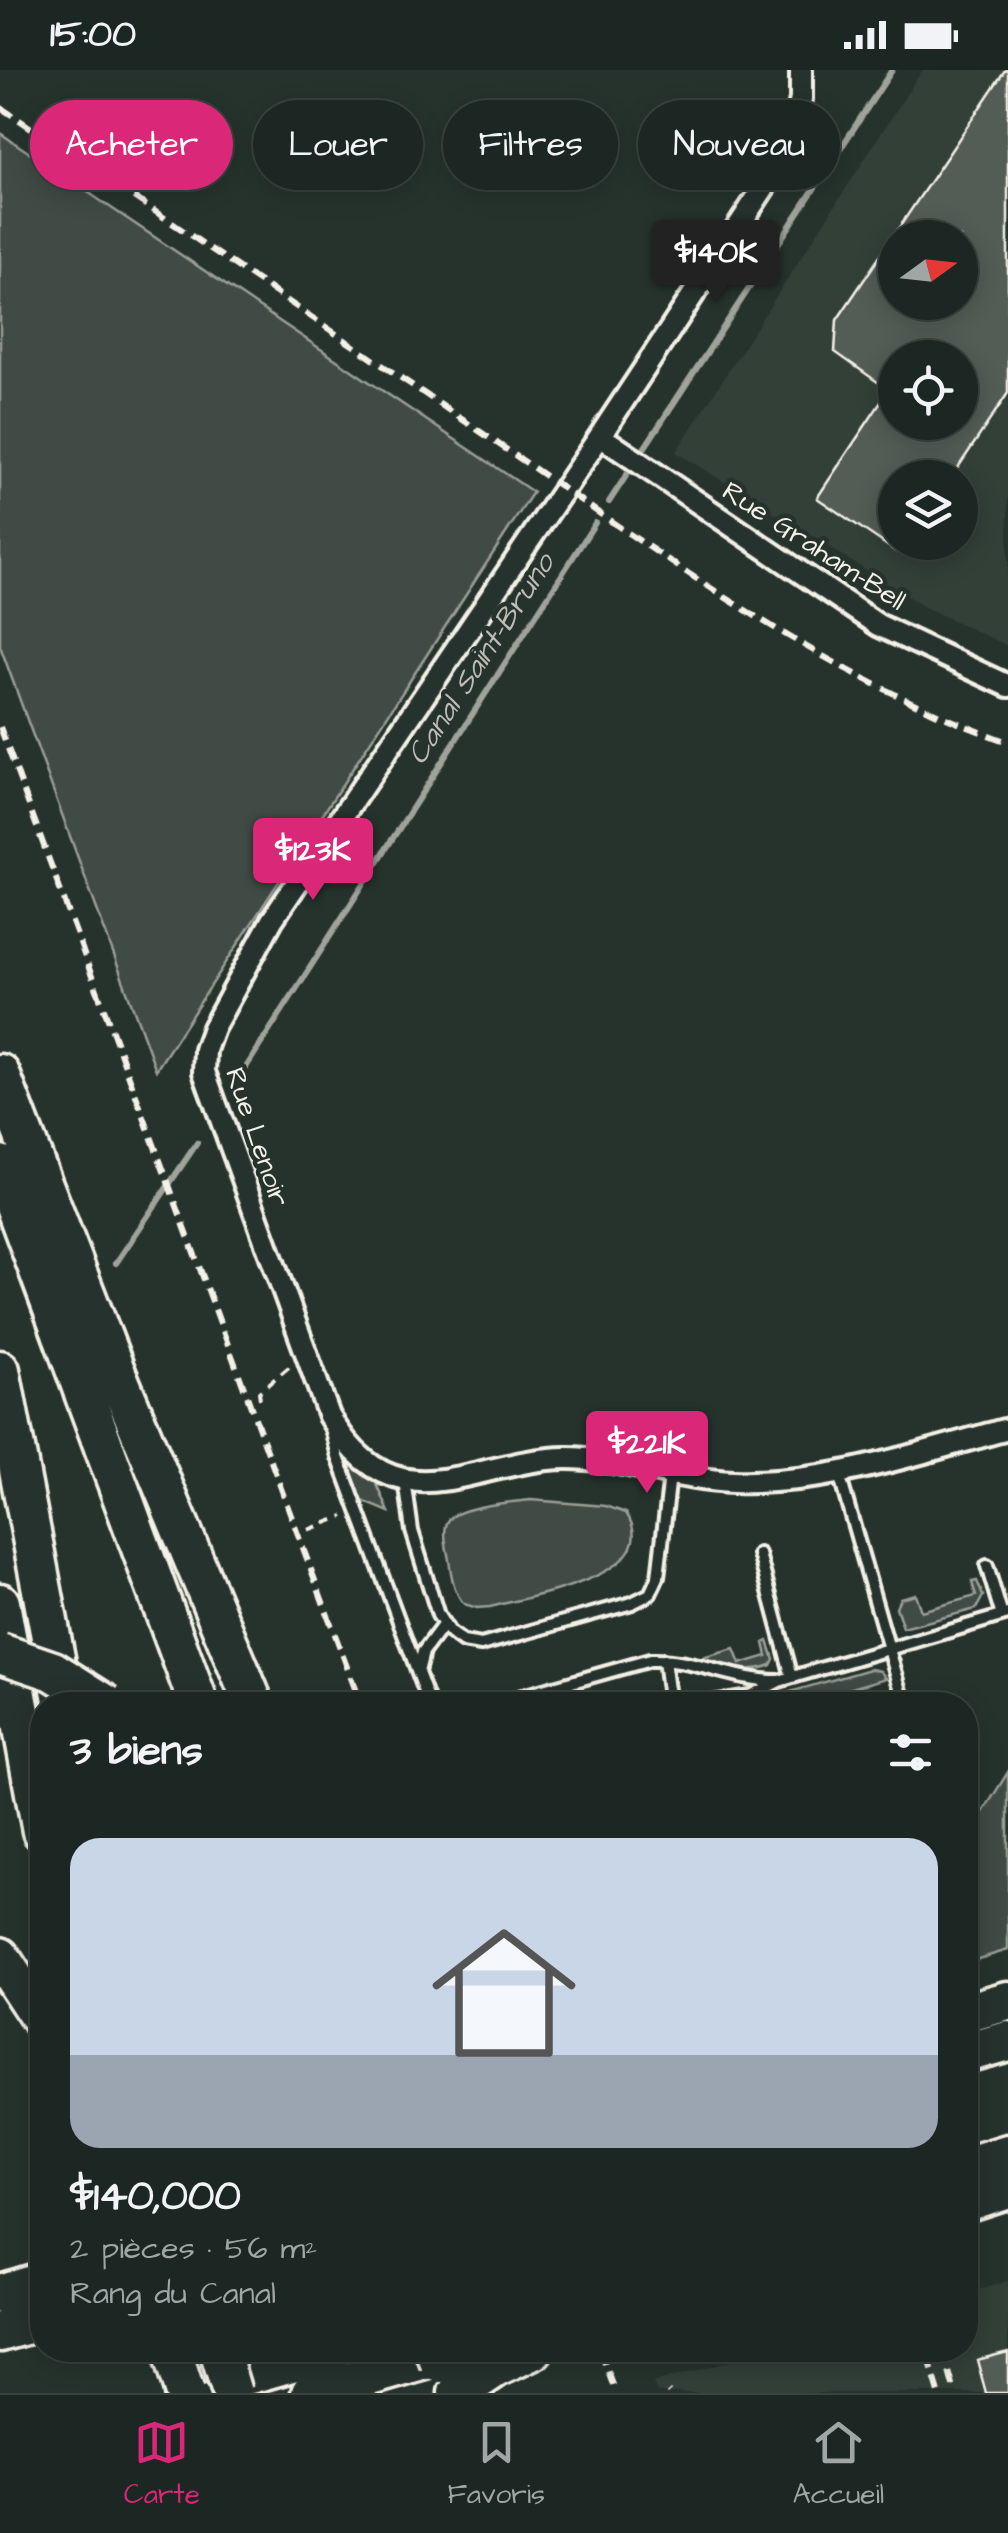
<!DOCTYPE html>
<html lang="fr">
<meta charset="utf-8">
<style>
body{margin:0;font-family:"Architects Daughter",sans-serif;background:#252e2a;color:#f1f3f6;height:100vh;display:flex;flex-direction:column;font-size:38px;white-space:nowrap}
*{box-sizing:border-box;margin:0}
p{font-size:32px;color:#a0a5a5}
.icon{flex:none;width:55px;height:55px;fill:none;stroke:currentColor;stroke-width:2;stroke-linecap:round;stroke-linejoin:round}
.map{position:relative;flex:1;overflow:hidden}
.panel{position:absolute;left:30px;top:1622px;width:948px;height:670px;display:flex;flex-direction:column;background:#1c2622;border-radius:40px;box-shadow:0 5px 25px #0003,0 0 0 2px #3a4340}
.panel>*{flex:none}
.guide{position:absolute;left:30px;top:30px;width:950px;height:90px;display:flex;gap:20px}
.needle{width:65px;rotate:75deg}
.tools{position:absolute;left:878px;top:150px;display:grid;gap:20px}
.tools a{display:grid;place-items:center;width:100px;height:100px;border-radius:50%;background:#1c2622;box-shadow:0 5px 25px #0003,0 0 0 2px #3a4340;font-size:50px}
.price{position:absolute;translate:-50% -85px;padding:0 22px;border-radius:10px;background:#db2777;color:#fff;font-size:32px;line-height:65px;filter:drop-shadow(0 2px 5px #0008)}
.price::after{content:'';position:absolute;left:50%;top:60px;width:30px;height:22px;margin-left:-15px;background:inherit;clip-path:polygon(0 0,100% 0,50% 100%)}
.price.selected{background:#222;color:#fff}
ul{padding:0;list-style:none}
li{display:grid;align-content:center;gap:20px;height:530px;padding:0 40px}
li span{display:grid;place-items:center;height:310px;border-radius:30px;color:#555}
li>.icon{margin-inline-start:auto}
span .icon{width:180px;height:180px;fill:#fffc;stroke-width:1}
li b{font-size:42px}
h2{display:flex;justify-content:space-between;align-items:center;height:120px;padding:0 40px;font-size:42px}
.tag{padding:0 35px;border-radius:45px;background:#1c2622;box-shadow:0 5px 25px #0003,0 0 0 2px #3a4340;font-size:35px;line-height:90px}
.tag.selected{background:#db2777;color:#fff}
.status{display:flex;justify-content:space-between;align-items:center;height:70px;padding:0 50px;background:#1c2622;direction:ltr}
.status svg{height:28px;fill:currentColor}
.tab-bar{display:flex;justify-content:space-around;align-items:center;height:140px;border-top:2px solid #3a4340;background:#1c2622;font-size:28px;color:#a0a5a5}
.tab-bar a{display:grid;justify-items:center;gap:5px}
.tab-bar .selected{color:#db2777}
.map>svg:first-child{display:block}
</style>
<div class="status"><b>15:00</b><svg viewBox="0 0 49 12"><path d="M0 12V9h3v3zM5 12V6h3v6zM10 12V3h3v9zM15 12V0h3v12zM26 1h20v11H26zM47 4h2v5h-2z"/></svg></div>
<div class="map">
<svg width="1008" height="2323" viewBox="0 0 1008 2323">
<rect width="100%" height="100%" fill="#26332d"/>
<filter id="ink" filterUnits="userSpaceOnUse"><feTurbulence type="fractalNoise" baseFrequency=".01" numOctaves="2"/><feDisplacementMap in="SourceGraphic" scale="20" xChannelSelector="R" yChannelSelector="G"/><feConvolveMatrix kernelMatrix="1 2 1 2 8 2 1 2 1" color-interpolation-filters="sRGB"/></filter>
<g filter="url(#ink)">
<!-- built -->
<path fill="#333f39" fill-rule="evenodd" d="M 922,0 L 1008,0 L 1008,576 L 926,538 L 676,382 ZM 895,168 L 960,168 L 960,232 L 895,232 ZM 895,288 L 960,288 L 960,352 L 895,352 ZM 895,408 L 960,408 L 960,472 L 895,472 Z
M 1008,2211 L 1008,2323 L 657,2323 L 653,2313 L 769,2280 L 965,2280 L 965,2224 Z"/>
<!-- green -->
<path fill="#414b45" stroke="#9a9e96" stroke-width="2.5" d="M 0,63 L 533,422 L 156,1000 L 0,576 Z
M 342,1382 L 376,1412 L 389,1442 L 360,1430 Z
M 531,1430 L 606,1436 L 626,1443 C 668,1506 526,1527 490,1537 L 477,1538 L 464,1534 C 454,1523 451,1505 449,1490 C 447,1479 442,1461 448,1451 C 457,1436 513,1432 531,1430 Z
M 977,1511 L 983,1526 L 976,1539 L 903,1558 L 896,1537 L 900,1528 L 915,1524 L 921,1541 L 976,1526 L 972,1512 Z
M 768,1571 L 774,1589 L 771,1595 C 752,1604 721,1597 702,1588 L 734,1579 L 740,1594 L 767,1586 L 764,1573 Z
M 870,1599 L 880,1601 L 886,1608 L 794,1635 L 745,1635 Z
M 1008,1702 L 1008,1880 L 965,1893 L 965,1771 Z"/>
<g fill="none" stroke-linecap="round" stroke-linejoin="round">
<!-- stream -->
<path stroke="#9fa39b" stroke-width="6" d="M 609,432 L 892,0
M 243,1002 L 595,453
M 116,1193 L 197,1073"/>
</g>
<!-- building -->
<path fill="#525c55" stroke="#f4f1e8" stroke-width="2.5" fill-rule="evenodd" d="M 1005,0 L 1008,0 L 1008,323 L 951,408 L 895,408 L 895,481 L 817,428 L 889,320 L 835,282 L 837,250 ZM 895,168 L 960,168 L 960,232 L 895,232 ZM 895,288 L 960,288 L 960,352 L 895,352 Z
M 1008,2282 L 1008,2323 L 986,2323 L 977,2290 Z"/>
<g fill="none" stroke-linecap="round" stroke-linejoin="round">
<defs>
<path id="lane" d="M 331,1358 L 338,1387 L 430,1635
M 839,1404 L 905,1635
M 405,1410 L 412,1461 L 438,1545 L 449,1562 L 463,1572 L 481,1575 L 632,1533 L 650,1524 L 658,1507 L 670,1405
M 759,1484 L 792,1607
M 987,1496 L 1002,1546
M 664,1590 L 670,1635
M 418,1602 L 423,1582 L 443,1555
M 490,1635 L 650,1590 C 693,1588 734,1611 778,1611
M 693,1635 L 750,1626 L 779,1611 L 1008,1544"/>
<path id="street" d="M 801,0 L 801,29 L 790,78 L 600,366 L 272,850 L 213,958 L 205,980 L 204,1002 L 329,1346 C 396,1461 471,1389 567,1388 C 620,1388 677,1410 733,1412 C 828,1415 917,1383 1008,1359
M 600,366 L 878,555 L 1008,616"/>
<path id="highway" d="M 0,1004 L 116,1303 L 254,1635
M 0,1095 L 199,1635
M 0,1300 L 64,1635
M 0,1533 L 42,1761
M 0,1887 L 42,1951
M 965,1943 L 1008,1931
M 965,1983 L 1008,1971
M 965,2097 L 1008,2084
M 965,2132 L 1008,2118
M 0,2224 L 42,2211
M 0,2262 L 42,2250
M 184,2323 L 333,2280
M 311,2323 L 460,2280
M 458,2323 L 495,2298 L 533,2280"/>
</defs>
<!-- lane casing -->
<use href="#lane" stroke="#f4f1e8" stroke-width="18"/>
<!-- street casing -->
<use href="#street" stroke="#f4f1e8" stroke-width="28"/>
<!-- highway casing -->
<use href="#highway" stroke="#f4f1e8" stroke-width="45"/>
<!-- path -->
<path stroke="#f4f1e8" stroke-width="4" stroke-dasharray="10 8" stroke-linecap="butt" d="M 260,1329 L 259,1322 L 290,1296
M 308,1460 L 344,1446"/>
<!-- lane -->
<use href="#lane" stroke="#26332d" stroke-width="10"/>
<!-- street -->
<use href="#street" stroke="#26332d" stroke-width="20"/>
<!-- highway -->
<use href="#highway" stroke="#26332d" stroke-width="38"/>
<!-- rail -->
<path stroke="#f4f1e8" stroke-width="6" stroke-dasharray="15 8" stroke-linecap="butt" d="M 0,37 C 174,154 347,271 519,388 C 671,492 834,611 1008,672
M 0,657 L 361,1635
M 600,2280 L 616,2323
M 943,2280 L 955,2323
M 928,2286 L 939,2323
M 668,2322 L 669,2323"/>
<defs>
<path id="highway-bridge" d="M 0,1583 L 53,1601 L 107,1635
M 171,2280 L 185,2323
M 219,2280 L 232,2323
M 435,2280 L 440,2293"/>
</defs>
<!-- highway-bridge casing -->
<use href="#highway-bridge" stroke="#f4f1e8" stroke-width="45" stroke-linecap="butt"/>
<!-- highway-bridge -->
<use href="#highway-bridge" stroke="#26332d" stroke-width="38"/>
</g>
</g>
<g text-anchor="middle" dominant-baseline="central" stroke-width="9" stroke-linejoin="round" paint-order="stroke">
<!-- street labels -->
<g font-size="28" fill="#f4f1e8" stroke="#26332d">
<text transform="translate(814 476) rotate(33)">Rue Graham-Bell</text>
<text transform="translate(257 1067) rotate(71)">Rue Lenoir</text>
</g>
<!-- water labels -->
<g font-size="30" font-style="italic" fill="#bcbdb5" stroke="#26332d">
<text transform="translate(481 589) rotate(-57)">Canal Saint-Bruno</text>
</g>
</g>
</svg>
<div class="tools">
<a><svg class="needle" viewBox="-14 -14 28 28"><path d="M0-13l5 13h-10z" fill="#e53935"/><path d="M0 13l5-13h-10z" fill="#a0a5a5"/></svg></a>
<a><svg class="icon" aria-label="locate" viewBox="0 0 24 24"><circle cx="12" cy="12" r="6"/><path d="M12 2v4M12 18v4M2 12h4M18 12h4"/></svg></a>
<a><svg class="icon" aria-label="layers" viewBox="0 0 24 24"><path d="M12 4l9 5-9 5-9-5zM3 14l9 5 9-5"/></svg></a>
</div>
<b class="price selected" style="left:716px;top:235px">$140K</b>
<b class="price" style="left:313px;top:833px">$123K</b>
<b class="price" style="left:647px;top:1426px">$221K</b>
<div class="guide">
<a class="tag selected">Acheter</a>
<a class="tag">Louer</a>
<a class="tag">Filtres</a>
<a class="tag">Nouveau</a>
</div>
<section class="panel">
<h2>3 biens<svg class="icon" aria-label="filters" viewBox="0 0 24 24"><path d="M4 7h16M4 17h16"/><circle cx="9" cy="7" r="2"/><circle cx="15" cy="17" r="2"/></svg></h2>
<ul>
<li><span style="background:linear-gradient(#c9d6e8 70%,#9aa5b1 0)"><svg class="icon" aria-label="home" viewBox="0 0 24 24"><path d="M3 11l9-7 9 7M6 9v11h12V9"/></svg></span><div><b>$140,000</b><p>2 pièces · 56 m²</p><p>Rang du Canal</p></div></li>
</ul>
</section>
</div>
<nav class="tab-bar">
<a class="selected"><svg class="icon" aria-label="map" viewBox="0 0 24 24"><path d="M3 6l6-2 6 2 6-2v14l-6 2-6-2-6 2zM9 4v14M15 6v14"/></svg>Carte</a>
<a><svg class="icon" aria-label="saved" viewBox="0 0 24 24"><path d="M7 4h10v16l-5-4-5 4z"/></svg>Favoris</a>
<a><svg class="icon" aria-label="home" viewBox="0 0 24 24"><path d="M3 11l9-7 9 7M6 9v11h12V9"/></svg>Accueil</a>
</nav>
